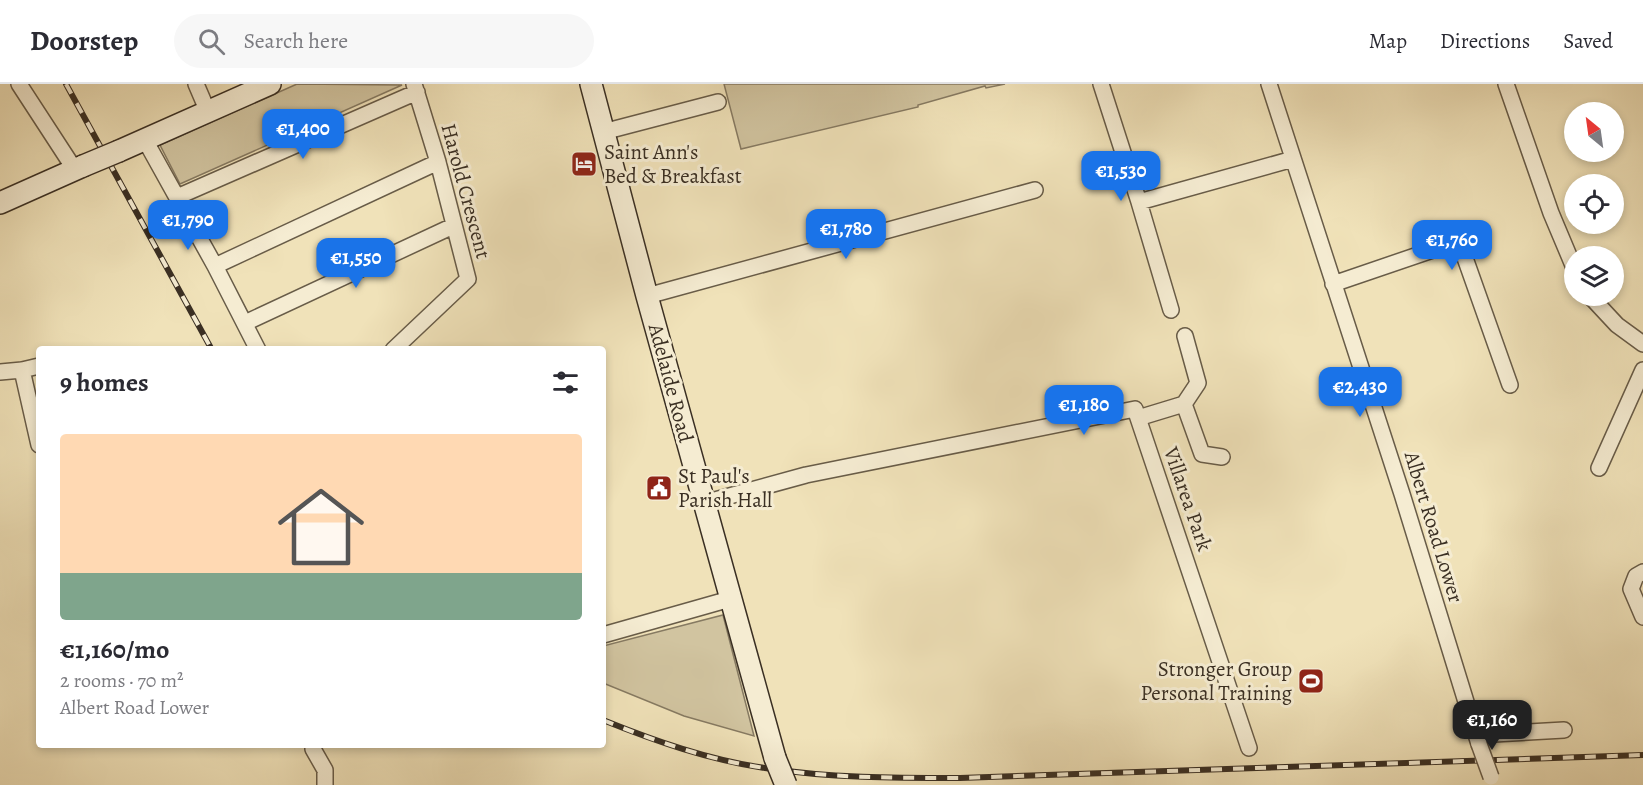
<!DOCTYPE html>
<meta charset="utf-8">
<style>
body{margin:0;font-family:Alegreya,serif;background:#f7f7f7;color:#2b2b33;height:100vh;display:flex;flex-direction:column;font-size:22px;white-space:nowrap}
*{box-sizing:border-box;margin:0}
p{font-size:20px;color:#7c7c81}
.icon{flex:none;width:33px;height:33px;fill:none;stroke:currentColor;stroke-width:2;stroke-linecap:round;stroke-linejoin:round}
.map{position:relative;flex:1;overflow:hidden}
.side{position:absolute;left:36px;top:262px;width:570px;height:402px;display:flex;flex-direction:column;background:#fff;border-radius:6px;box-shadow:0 3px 9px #0003}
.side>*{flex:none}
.needle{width:39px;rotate:331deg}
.controls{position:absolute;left:1564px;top:18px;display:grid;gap:12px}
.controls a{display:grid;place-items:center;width:60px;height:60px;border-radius:50%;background:#fff;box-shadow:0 3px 9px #0003;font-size:30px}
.price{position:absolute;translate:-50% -51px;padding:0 14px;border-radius:12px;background:#1a73e8;color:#fff;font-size:20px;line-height:39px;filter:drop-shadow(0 2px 3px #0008)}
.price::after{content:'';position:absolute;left:50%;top:36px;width:18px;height:14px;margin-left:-9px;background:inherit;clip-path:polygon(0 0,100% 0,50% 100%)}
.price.on{background:#222;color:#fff}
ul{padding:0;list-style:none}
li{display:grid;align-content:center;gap:12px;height:318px;padding:0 24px}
li span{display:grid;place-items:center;height:186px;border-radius:6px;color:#555}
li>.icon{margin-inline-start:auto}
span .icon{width:108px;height:108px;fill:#fffc;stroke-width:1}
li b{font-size:26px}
h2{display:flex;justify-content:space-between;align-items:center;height:72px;padding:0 24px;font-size:26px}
header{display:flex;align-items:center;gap:36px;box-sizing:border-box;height:84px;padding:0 30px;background:#fff;border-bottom:2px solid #e1e1e2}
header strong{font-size:28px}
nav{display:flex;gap:33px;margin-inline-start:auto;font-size:21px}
.search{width:420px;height:54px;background:#f7f7f7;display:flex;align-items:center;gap:15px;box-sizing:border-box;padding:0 21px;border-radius:33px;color:#7c7c81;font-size:22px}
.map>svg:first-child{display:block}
</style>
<header>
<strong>Doorstep</strong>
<div class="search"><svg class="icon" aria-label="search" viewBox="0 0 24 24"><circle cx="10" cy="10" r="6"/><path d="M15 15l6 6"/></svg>Search here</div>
<nav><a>Map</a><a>Directions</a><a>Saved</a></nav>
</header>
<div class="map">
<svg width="1643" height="701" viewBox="0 0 1643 701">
<rect width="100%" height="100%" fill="#f0e2b9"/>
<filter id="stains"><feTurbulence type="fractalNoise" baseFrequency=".00333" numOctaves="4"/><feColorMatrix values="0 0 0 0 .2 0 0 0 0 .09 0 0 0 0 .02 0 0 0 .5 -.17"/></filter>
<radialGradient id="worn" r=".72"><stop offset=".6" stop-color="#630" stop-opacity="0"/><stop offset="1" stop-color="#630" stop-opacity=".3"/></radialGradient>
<!-- green -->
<path fill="#d1c4a0" stroke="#867a62" stroke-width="1.5" d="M 297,0 L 402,1 L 180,100 L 160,61 Z
M 724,0 L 1005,0 L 986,4 L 985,2 L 918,21 L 918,23 L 741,65 Z
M 723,531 L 754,652 L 684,632 L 603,599 L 603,562 Z"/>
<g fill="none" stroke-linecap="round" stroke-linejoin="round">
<defs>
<path id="street" d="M 19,0 L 75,86
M 196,0 L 208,28
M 1101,0 L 1139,118 L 1171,226
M 1269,0 L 1402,410 L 1479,660
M 1506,0 L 1551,129 L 1575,186
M 603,48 L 718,18
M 145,56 L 215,182 L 258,266
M 177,113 L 417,8
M 1139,118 L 1293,75
M 215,182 L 438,78
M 1333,200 L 1459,157 L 1510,301
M 647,212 L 1035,106
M 1590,212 L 1617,241 L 1643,260
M 245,239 L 453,142
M 393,266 L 468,195 L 438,78 L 414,0
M 22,286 L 39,361
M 0,288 L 22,286 L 39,282
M 1184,320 L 1202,370 L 1222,373
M 1138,334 L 1184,320 L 1198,299 L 1185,252
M 1599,384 L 1643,286
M 704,419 L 806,391 L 1135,325 L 1249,664
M 1643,488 L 1636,492 L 1631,505 L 1643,533
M 603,551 L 730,515
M 1476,651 L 1564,646
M 314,662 L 313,665 L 325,686 L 325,701"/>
<path id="secondary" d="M 591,0 L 647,212 L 775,674
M 119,67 L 270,0
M 0,119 L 83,82"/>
</defs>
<!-- street casing -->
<use href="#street" stroke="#685c48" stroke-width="18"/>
<!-- secondary casing -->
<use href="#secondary" stroke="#3a2f23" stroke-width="24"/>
<!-- street -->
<use href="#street" stroke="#f5ecd2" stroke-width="15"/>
<!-- secondary -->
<use href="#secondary" stroke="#f5ecd2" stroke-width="21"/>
<defs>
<path id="rail" d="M 66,0 L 212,266
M 603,636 C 655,657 709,676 765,684 C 829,694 895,694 960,694 L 1643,671"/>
</defs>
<!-- rail casing -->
<use href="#rail" stroke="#3a2f23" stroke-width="6"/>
<!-- rail -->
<use href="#rail" stroke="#f5ecd2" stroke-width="4" stroke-dasharray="11" stroke-linecap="butt"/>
<defs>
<path id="street-bridge" d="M 1479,660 L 1491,693"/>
<path id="secondary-bridge" d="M 83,82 L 119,67
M 775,674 L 786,701"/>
</defs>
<!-- street-bridge casing -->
<use href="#street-bridge" stroke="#685c48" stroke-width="18" stroke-linecap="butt"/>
<!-- secondary-bridge casing -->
<use href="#secondary-bridge" stroke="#3a2f23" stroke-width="24" stroke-linecap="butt"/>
<!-- street-bridge -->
<use href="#street-bridge" stroke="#f5ecd2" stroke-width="15"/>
<!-- secondary-bridge -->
<use href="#secondary-bridge" stroke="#f5ecd2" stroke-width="21"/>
</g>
<!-- icons -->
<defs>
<symbol id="hotel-square" viewBox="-11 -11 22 22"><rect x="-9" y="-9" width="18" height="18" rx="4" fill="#8f2418" stroke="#f5ecd2"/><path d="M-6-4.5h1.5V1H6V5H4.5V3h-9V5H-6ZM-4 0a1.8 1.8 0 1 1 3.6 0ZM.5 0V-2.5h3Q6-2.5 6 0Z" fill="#fff"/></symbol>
<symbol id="civic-square" viewBox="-11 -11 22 22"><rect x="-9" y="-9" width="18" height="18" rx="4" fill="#8f2418" stroke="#f5ecd2"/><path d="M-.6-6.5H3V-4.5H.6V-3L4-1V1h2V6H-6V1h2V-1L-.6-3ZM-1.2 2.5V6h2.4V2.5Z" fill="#fff"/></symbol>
<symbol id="stadium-square" viewBox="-11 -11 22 22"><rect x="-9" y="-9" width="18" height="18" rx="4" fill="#8f2418" stroke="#f5ecd2"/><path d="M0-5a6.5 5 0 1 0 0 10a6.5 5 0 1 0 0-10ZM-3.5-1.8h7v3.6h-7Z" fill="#fff"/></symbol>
</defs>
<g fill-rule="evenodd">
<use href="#hotel-square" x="569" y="65" width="30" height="30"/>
<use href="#civic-square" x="644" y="389" width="30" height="30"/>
<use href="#stadium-square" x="1296" y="582" width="30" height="30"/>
</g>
<g text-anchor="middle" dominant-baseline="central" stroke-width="6" stroke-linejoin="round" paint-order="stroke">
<!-- poi labels -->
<g font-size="21" fill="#3a2f23" stroke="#f5ecd2" text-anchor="start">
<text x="604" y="68">Saint Ann's<tspan x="604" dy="24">Bed &amp; Breakfast</tspan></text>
<text x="678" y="392">St Paul's<tspan x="678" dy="24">Parish Hall</tspan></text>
<text x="1292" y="585" text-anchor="end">Stronger Group<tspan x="1292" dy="24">Personal Training</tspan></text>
</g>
<!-- street labels -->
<g font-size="21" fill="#3a2f23" stroke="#f5ecd2">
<text transform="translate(466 107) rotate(75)">Harold Crescent</text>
<text transform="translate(671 299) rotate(75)">Adelaide Road</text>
<text transform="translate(1188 415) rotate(71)">Villarea Park</text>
<text transform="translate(1434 443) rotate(73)">Albert Road Lower</text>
</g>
</g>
<rect width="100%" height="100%" filter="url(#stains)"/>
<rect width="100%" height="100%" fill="url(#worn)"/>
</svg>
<div class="controls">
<a><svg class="needle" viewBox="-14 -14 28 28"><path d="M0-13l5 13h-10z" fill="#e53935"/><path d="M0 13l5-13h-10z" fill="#7c7c81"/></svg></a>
<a><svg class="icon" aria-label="locate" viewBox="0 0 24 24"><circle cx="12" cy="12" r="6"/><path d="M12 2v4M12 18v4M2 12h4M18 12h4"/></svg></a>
<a><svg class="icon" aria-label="layers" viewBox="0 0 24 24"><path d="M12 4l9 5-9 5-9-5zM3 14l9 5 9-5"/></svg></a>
</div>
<b class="price" style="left:303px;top:76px">€1,400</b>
<b class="price" style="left:1121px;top:118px">€1,530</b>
<b class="price" style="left:188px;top:167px">€1,790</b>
<b class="price" style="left:846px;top:176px">€1,780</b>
<b class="price" style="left:1452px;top:187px">€1,760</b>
<b class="price" style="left:356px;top:205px">€1,550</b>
<b class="price" style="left:1360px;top:334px">€2,430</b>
<b class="price" style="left:1084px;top:352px">€1,180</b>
<b class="price on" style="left:1492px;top:667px">€1,160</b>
<section class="side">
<h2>9 homes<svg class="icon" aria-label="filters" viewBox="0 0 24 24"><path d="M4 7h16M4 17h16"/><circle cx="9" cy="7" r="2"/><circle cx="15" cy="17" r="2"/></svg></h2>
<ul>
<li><span style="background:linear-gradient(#ffd9b3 75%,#7fa58c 0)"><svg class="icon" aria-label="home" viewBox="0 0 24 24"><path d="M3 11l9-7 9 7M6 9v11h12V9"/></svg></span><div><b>€1,160/mo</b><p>2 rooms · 70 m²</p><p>Albert Road Lower</p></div></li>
</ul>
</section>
</div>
